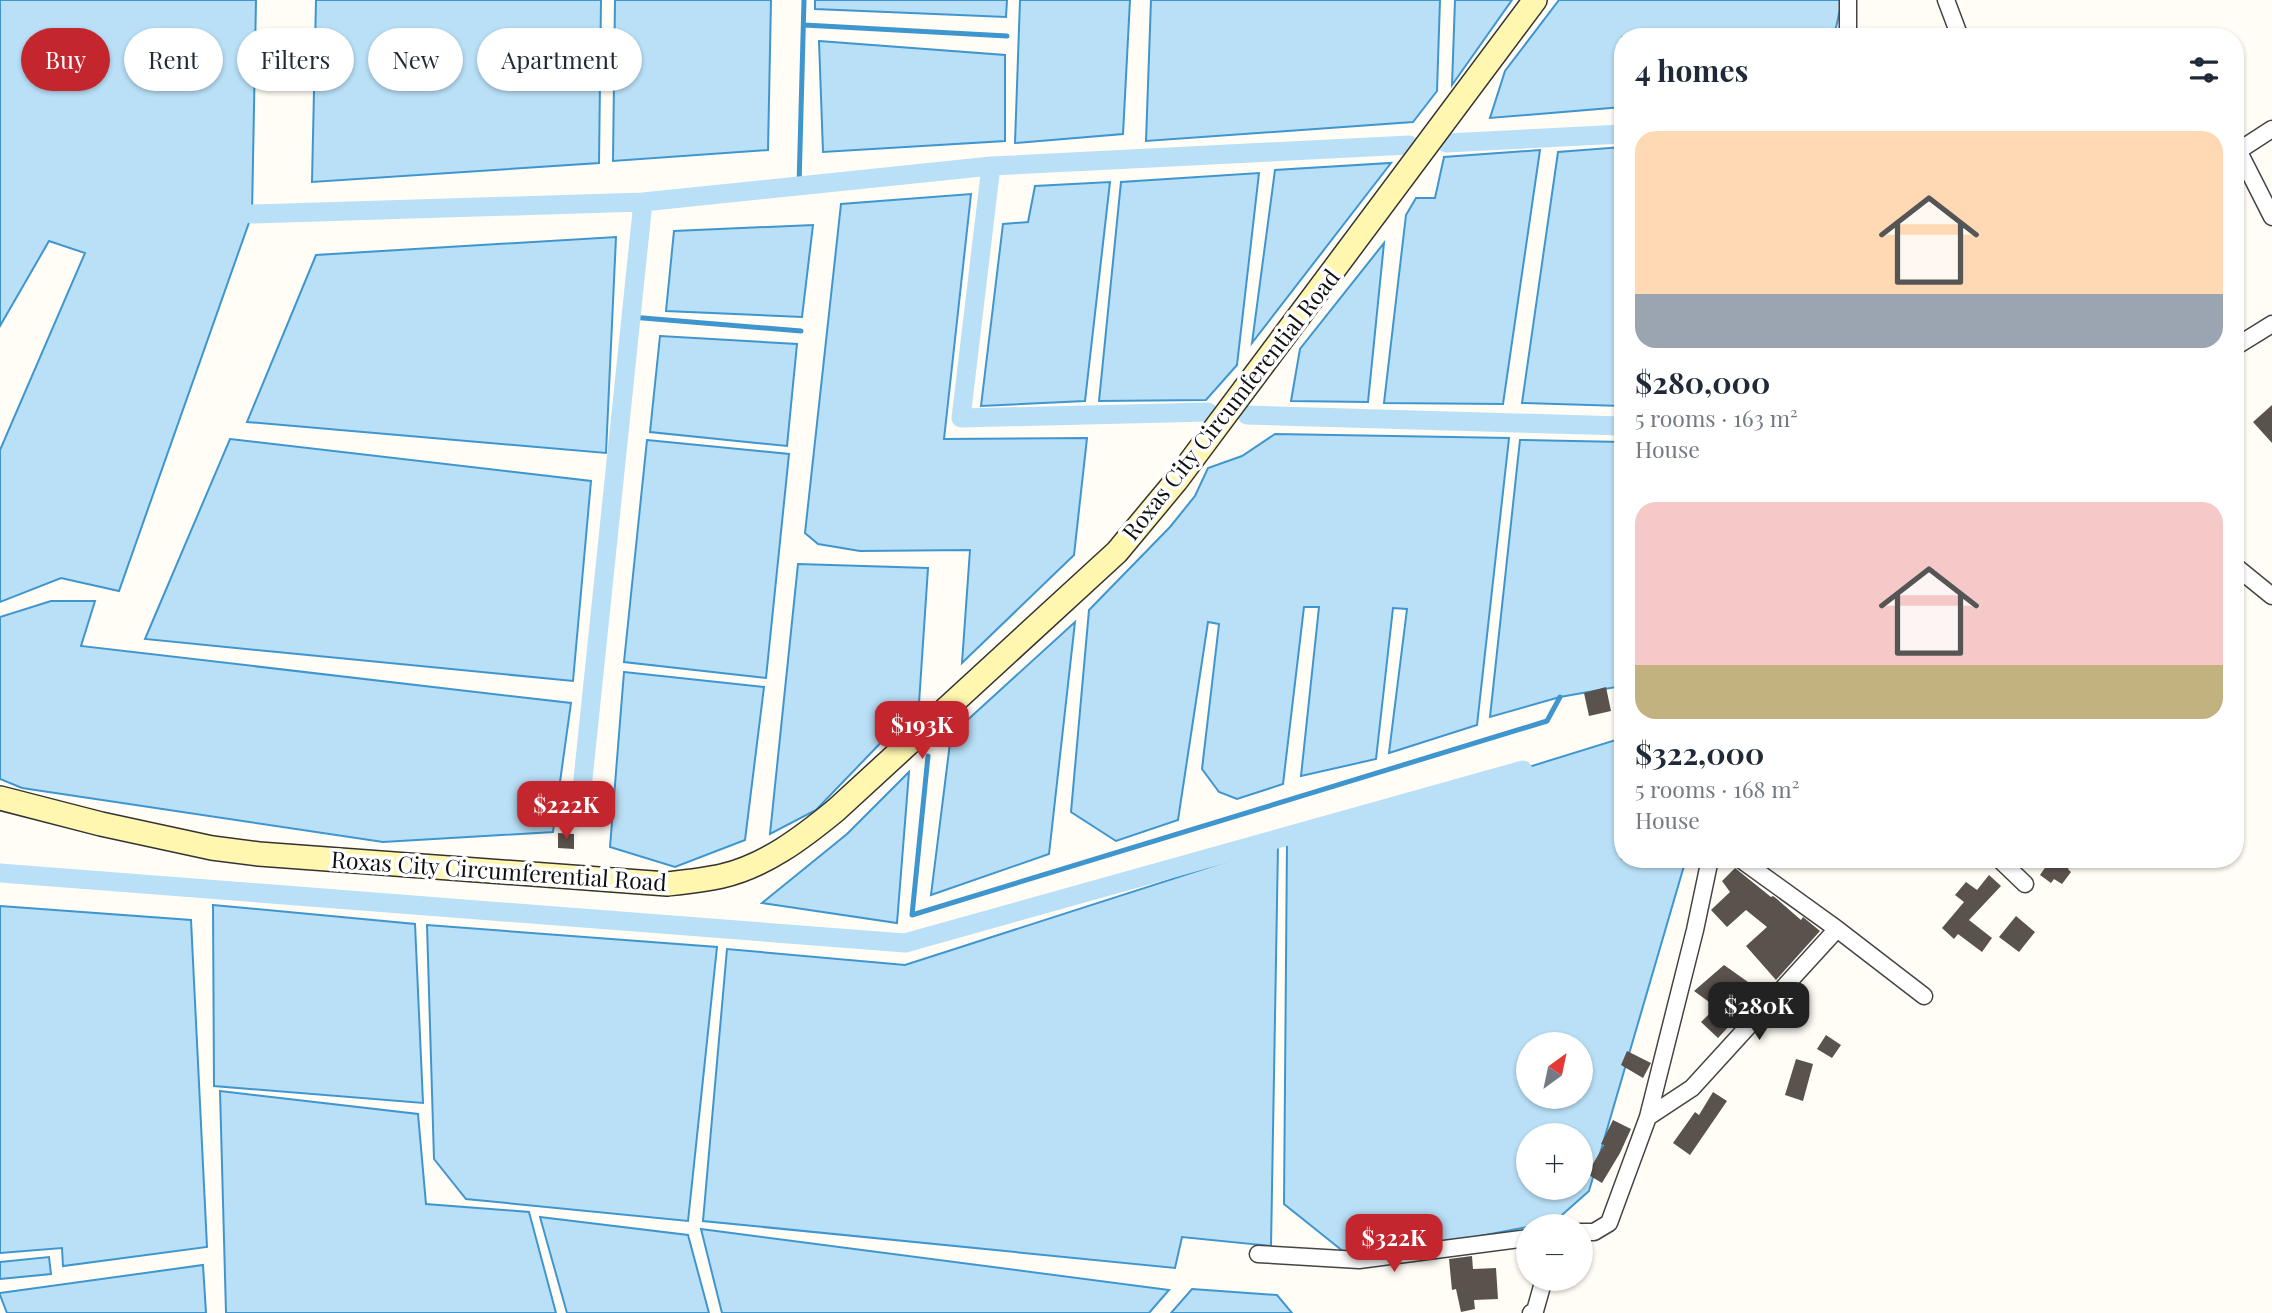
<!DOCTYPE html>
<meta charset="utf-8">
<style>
body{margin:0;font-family:"Playfair Display",serif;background:#f6f6f7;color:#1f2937;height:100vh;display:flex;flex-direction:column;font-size:26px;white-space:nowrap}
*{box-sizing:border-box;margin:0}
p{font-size:23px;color:#747a83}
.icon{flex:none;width:38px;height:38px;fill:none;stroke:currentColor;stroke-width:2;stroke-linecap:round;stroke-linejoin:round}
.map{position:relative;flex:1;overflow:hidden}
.details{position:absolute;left:1614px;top:28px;width:630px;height:840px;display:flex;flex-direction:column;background:#fff;border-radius:28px;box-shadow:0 2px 5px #0004}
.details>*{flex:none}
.guide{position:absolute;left:21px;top:28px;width:665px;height:63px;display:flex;gap:14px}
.needle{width:46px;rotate:33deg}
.tools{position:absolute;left:1516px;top:1032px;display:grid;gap:14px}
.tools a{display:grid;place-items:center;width:77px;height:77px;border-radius:50%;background:#fff;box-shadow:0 2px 5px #0004;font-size:35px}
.price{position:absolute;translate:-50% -60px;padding:0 16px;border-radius:14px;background:#c4262e;color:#fff;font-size:23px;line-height:46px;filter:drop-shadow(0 2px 4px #0008)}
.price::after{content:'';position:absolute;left:50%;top:42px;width:21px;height:16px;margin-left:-10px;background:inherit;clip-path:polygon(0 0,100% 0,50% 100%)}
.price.active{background:#222;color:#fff}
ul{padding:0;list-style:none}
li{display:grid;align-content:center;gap:14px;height:371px;padding:0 21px}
li span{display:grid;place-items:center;height:217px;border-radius:21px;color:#555}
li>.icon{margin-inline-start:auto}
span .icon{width:126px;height:126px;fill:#fffc;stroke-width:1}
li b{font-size:30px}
h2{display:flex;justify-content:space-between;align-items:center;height:84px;padding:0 21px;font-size:30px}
.pill{padding:0 24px;border-radius:32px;background:#fff;box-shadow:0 2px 5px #0004;font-size:24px;line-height:63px}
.pill.active{background:#c4262e;color:#fff}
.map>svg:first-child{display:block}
</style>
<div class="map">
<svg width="2272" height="1313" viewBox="0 0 2272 1313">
<rect width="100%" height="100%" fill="#fffdf5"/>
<!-- water -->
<path fill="#b9e0f7" stroke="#3f96cf" stroke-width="2" fill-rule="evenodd" d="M 0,0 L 256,0 L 252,214 L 119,591 L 61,578 L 0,602 L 0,450 L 85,253 L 49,241 L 0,326 Z
M 316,0 L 601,0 L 599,163 L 312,182 Z
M 615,0 L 771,0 L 768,150 L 613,161 Z
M 815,0 L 1007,0 L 1006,17 L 815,9 Z
M 1020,0 L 1130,0 L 1123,134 L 1015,143 Z
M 1151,0 L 1440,0 L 1437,91 L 1413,122 L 1146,141 Z
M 1455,0 L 1512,0 L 1452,85 Z
M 1559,0 L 1842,0 L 1834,37 L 1622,37 L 1622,107 L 1490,118 L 1505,71 Z
M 819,41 L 1005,55 L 1005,141 L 823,152 Z
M 1622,147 L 1622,406 L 1522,403 L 1558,152 Z
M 1540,150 L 1503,404 L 1384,403 L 1406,215 L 1416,198 L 1435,198 L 1444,157 Z
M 1391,163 L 1252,343 L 1275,170 Z
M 1259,173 L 1237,365 L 1206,400 L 1099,401 L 1121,182 Z
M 1110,182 L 1085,401 L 981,406 L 1003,224 L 1028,222 L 1035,186 Z
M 971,194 L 944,439 L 1087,438 L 1074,555 L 962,663 L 970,550 L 860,551 L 818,544 L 805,533 L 841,204 Z
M 813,225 L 802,317 L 666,311 L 674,231 Z
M 616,237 L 606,453 L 247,422 L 316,255 Z
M 1384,243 L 1368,402 L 1291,401 L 1300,349 Z
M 660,336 L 797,344 L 787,446 L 650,432 Z
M 1275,434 L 1509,438 L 1477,725 L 1389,753 L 1407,609 L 1393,608 L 1376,759 L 1301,776 L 1319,607 L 1304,607 L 1283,784 L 1237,799 L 1219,792 L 1202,769 L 1219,624 L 1208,622 L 1178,820 L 1116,841 L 1071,812 L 1089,610 L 1170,527 L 1195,496 L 1208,468 L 1242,456 Z
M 230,439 L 591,481 L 573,681 L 145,639 Z
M 647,440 L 789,454 L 766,678 L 624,662 Z
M 1520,440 L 1622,442 L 1622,686 L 1560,697 L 1490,717 Z
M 798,564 L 928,568 L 919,703 L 816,810 L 770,834 Z
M 51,601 L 95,601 L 81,646 L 571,703 L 553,832 L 383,842 L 22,788 L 0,779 L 0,617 Z
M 1075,622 L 1049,854 L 931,895 L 951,735 Z
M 624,672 L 764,687 L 745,840 L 675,867 L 610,847 Z
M 1622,738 L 1622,859 L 1686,859 L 1589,1191 L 1554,1222 L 1354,1260 L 1284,1204 L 1287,842 ZM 1528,1045 L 1580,1045 L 1580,1097 L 1528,1097 ZM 1528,1136 L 1580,1136 L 1580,1188 L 1528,1188 Z
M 909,772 L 897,923 L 762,903 L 847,834 Z
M 1278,845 L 1271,1246 L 1182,1237 L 1175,1268 L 703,1221 L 727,949 L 905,965 Z
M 213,905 L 415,924 L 423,1103 L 214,1086 Z
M 0,906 L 191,920 L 207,1247 L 63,1266 L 62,1248 L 0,1253 Z
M 427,925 L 717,947 L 688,1221 L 466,1199 L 434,1159 Z
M 220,1091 L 418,1114 L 426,1204 L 529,1212 L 556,1313 L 226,1313 Z
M 540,1217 L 688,1235 L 709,1313 L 567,1313 Z
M 701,1229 L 1169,1290 L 1149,1313 L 722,1313 Z
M 49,1257 L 51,1274 L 0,1279 L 0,1262 Z
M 203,1265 L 206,1313 L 7,1313 L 0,1295 L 0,1293 Z
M 1192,1289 L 1277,1295 L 1292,1313 L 1171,1313 Z"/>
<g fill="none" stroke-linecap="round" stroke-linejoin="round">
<!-- stream -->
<path stroke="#3f96cf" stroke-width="5" d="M 804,25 L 1007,36
M 799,186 L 804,0
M 631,317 L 801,331
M 928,756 L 912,915 L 1547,721 L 1560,697"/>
<!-- canal -->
<path stroke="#b9e0f7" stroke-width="19" d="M 1446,143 L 1622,134
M 991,166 L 961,418 L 1208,412
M 252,214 L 643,202 L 991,166 L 1409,145
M 1247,415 L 1622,426
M 580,808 L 643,202
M 0,873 L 905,943 L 1523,770"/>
</g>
<!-- building -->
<path fill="#5a524d" d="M 2272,405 L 2272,443 L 2253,422 Z
M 1606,687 L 1611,711 L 1589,716 L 1584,693 Z
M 558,833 L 574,834 L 574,849 L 558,848 Z
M 2051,859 L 2075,859 L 2068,869 L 2071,872 L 2062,884 L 2054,879 L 2051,883 L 2040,875 Z
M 1735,868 L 1771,897 L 1773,896 L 1777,899 L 1801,920 L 1803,917 L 1820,931 L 1776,980 L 1746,946 L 1767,927 L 1746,910 L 1727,927 L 1711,910 L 1730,892 L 1722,881 Z
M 1989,875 L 2001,886 L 1969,920 L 1992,938 L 1982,952 L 1958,934 L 1954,939 L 1942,928 L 1964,902 L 1955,895 L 1966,882 L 1977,890 Z
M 2016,916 L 2035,932 L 2019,952 L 1999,937 Z
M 1724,965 L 1758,989 L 1732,1023 L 1718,1038 L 1701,1022 L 1716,1007 L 1694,991 Z
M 1826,1035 L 1841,1045 L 1832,1058 L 1817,1049 Z
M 1627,1051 L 1651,1063 L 1643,1078 L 1621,1065 Z
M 1796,1059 L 1813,1064 L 1803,1101 L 1785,1095 Z
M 1713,1092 L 1727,1101 L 1690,1155 L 1673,1143 L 1695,1112 L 1699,1115 Z
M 1613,1120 L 1631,1129 L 1620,1153 L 1602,1183 L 1587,1174 L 1604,1145 L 1601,1144 Z
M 1472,1256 L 1473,1269 L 1496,1268 L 1498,1299 L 1474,1300 L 1475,1309 L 1461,1312 L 1456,1289 L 1452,1290 L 1449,1259 Z"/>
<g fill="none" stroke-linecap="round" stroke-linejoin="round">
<defs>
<path id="minor" d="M 1946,0 L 1960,37
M 1848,37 L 1848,0
M 2238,150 L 2272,217
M 2235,153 L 2272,129
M 2235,347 L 2272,324
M 2235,566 L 2272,596
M 1740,859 L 1837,929 L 1924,996
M 1999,859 L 2025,884
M 1648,1117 L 1692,1088 L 1837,929
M 1580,1232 L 1594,1232 L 1609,1223 L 1648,1117 L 1695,930 L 1710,859
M 1258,1254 L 1359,1260 L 1528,1238
M 1531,1313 L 1535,1311 L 1544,1279"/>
<path id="secondary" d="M 0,798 L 101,824 L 212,848 L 259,854 L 667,884 C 685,882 704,880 722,876 C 765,866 802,838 836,810 L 1117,552 L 1176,481 L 1535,0"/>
</defs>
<!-- minor casing -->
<use href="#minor" stroke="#444" stroke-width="19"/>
<!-- secondary casing -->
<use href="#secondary" stroke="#333" stroke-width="26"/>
<!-- minor -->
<use href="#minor" stroke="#fff" stroke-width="16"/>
<!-- secondary -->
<use href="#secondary" stroke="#fff6b0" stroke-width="23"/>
</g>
<g text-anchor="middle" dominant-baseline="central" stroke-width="7" stroke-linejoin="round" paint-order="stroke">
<!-- street labels -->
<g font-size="23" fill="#111" stroke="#fff">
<text transform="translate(1230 404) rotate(-52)">Roxas City Circumferential Road</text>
<text transform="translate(499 870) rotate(4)">Roxas City Circumferential Road</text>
</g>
</g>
</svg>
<div class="tools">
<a><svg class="needle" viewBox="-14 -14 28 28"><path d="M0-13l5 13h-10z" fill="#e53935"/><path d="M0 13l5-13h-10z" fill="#747a83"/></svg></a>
<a>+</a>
<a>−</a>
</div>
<b class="price" style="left:922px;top:761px">$193K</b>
<b class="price" style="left:566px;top:841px">$222K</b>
<b class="price active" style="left:1759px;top:1042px">$280K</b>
<b class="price" style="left:1394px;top:1274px">$322K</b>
<div class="guide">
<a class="pill active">Buy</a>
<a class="pill">Rent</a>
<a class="pill">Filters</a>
<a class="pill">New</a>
<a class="pill">Apartment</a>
</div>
<section class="details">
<h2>4 homes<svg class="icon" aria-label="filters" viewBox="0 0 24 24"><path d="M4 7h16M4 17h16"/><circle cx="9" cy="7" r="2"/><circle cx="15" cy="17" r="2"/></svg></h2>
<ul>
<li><span style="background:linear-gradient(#ffd9b3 75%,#9aa5b1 0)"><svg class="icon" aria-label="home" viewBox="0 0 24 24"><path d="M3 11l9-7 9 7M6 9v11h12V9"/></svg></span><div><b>$280,000</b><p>5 rooms · 163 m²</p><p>House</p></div></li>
<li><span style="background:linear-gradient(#f6c9c9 75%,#c2b280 0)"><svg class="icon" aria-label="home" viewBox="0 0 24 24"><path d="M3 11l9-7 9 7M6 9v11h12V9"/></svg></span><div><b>$322,000</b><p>5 rooms · 168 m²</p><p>House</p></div></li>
</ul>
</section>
</div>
